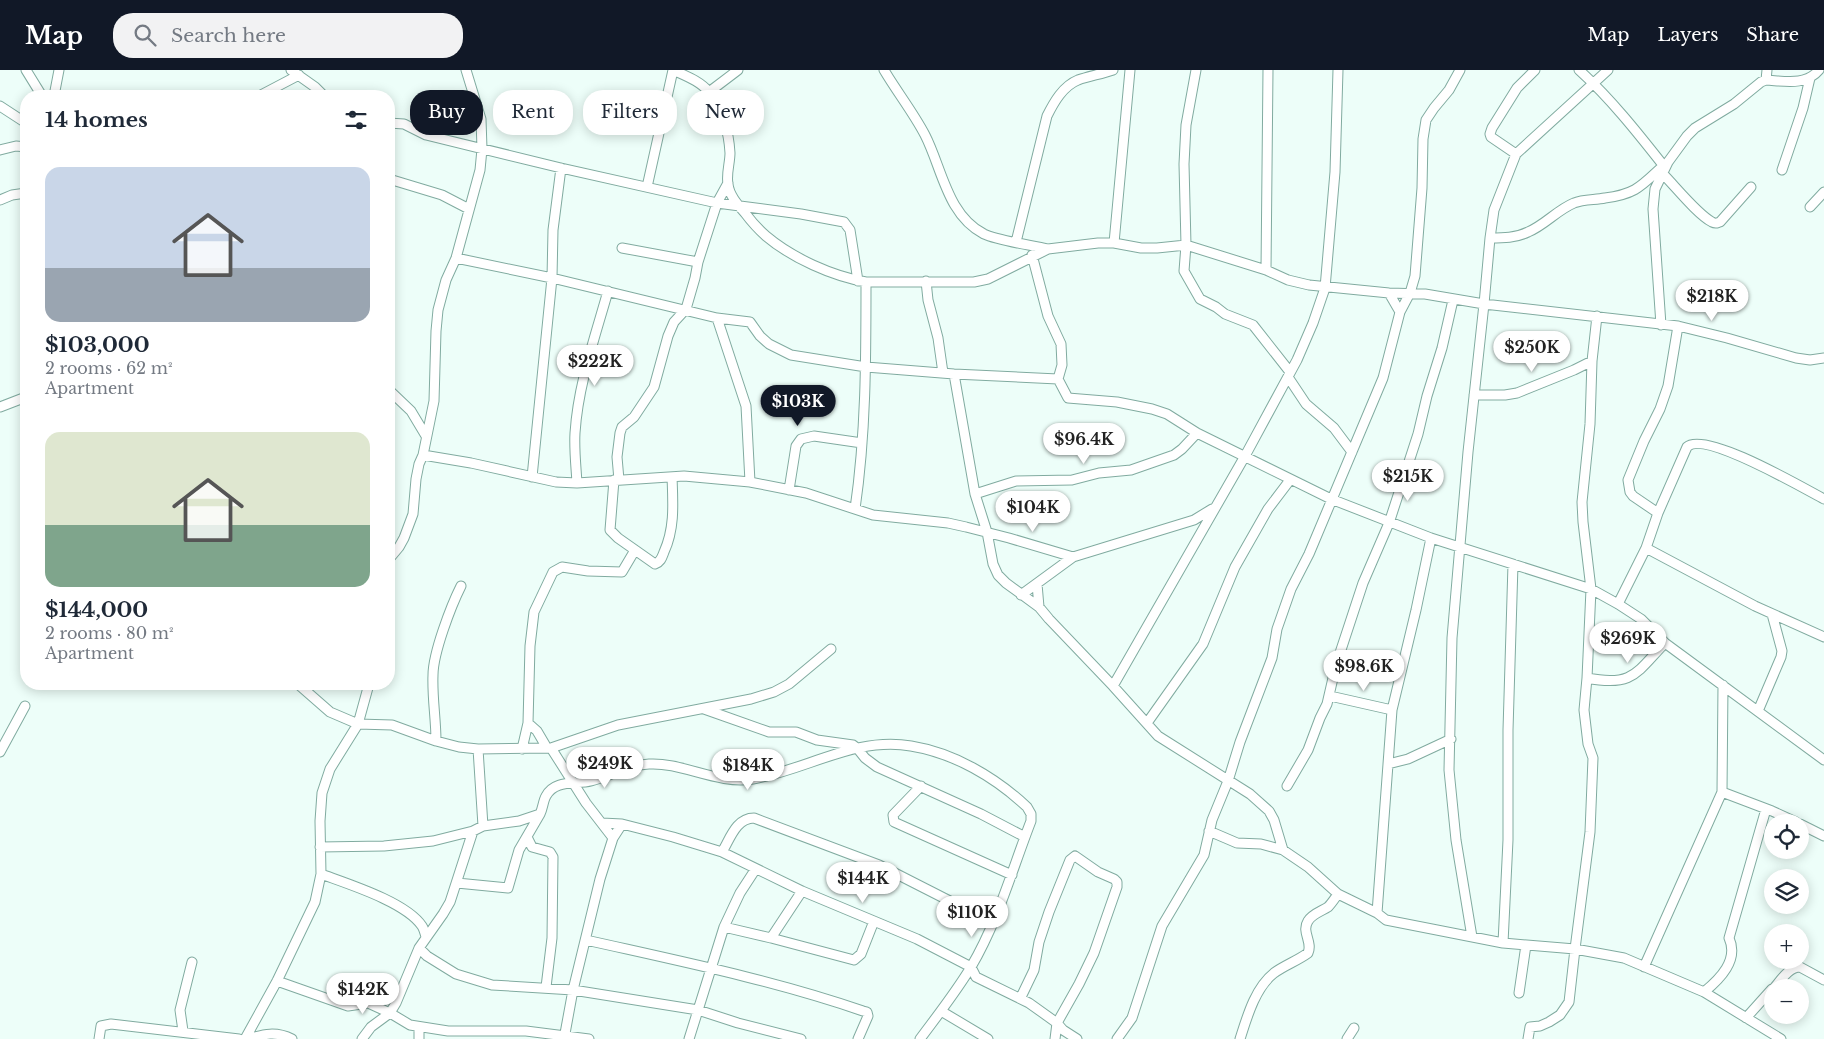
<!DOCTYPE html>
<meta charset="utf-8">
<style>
body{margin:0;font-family:"Libre Baskerville",serif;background:#f2f2f3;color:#1f2937;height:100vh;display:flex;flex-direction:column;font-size:19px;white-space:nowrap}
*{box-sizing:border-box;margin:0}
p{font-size:16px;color:#747a83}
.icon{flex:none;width:28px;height:28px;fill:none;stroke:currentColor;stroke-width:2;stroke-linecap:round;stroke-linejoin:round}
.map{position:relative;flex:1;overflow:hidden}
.details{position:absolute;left:20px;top:20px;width:375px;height:600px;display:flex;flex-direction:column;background:#fff;border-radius:20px;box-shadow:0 2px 12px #0003}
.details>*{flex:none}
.guide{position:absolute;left:410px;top:20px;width:475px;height:45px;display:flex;gap:10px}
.fabs{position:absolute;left:1764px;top:744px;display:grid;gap:10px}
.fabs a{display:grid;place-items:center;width:45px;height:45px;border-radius:50%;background:#fff;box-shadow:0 2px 12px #0003;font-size:25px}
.price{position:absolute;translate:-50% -42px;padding:0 11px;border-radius:18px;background:#fff;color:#222;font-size:16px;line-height:32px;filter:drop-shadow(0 1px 2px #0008)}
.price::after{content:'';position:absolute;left:50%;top:30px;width:15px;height:11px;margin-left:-8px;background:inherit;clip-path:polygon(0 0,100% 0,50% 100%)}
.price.current{background:#111827;color:#fff}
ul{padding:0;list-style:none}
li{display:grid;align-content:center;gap:10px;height:265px;padding:0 25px}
li span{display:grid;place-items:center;height:155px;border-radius:15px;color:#555}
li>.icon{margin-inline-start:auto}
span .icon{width:90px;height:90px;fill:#fffc;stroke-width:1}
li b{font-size:21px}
h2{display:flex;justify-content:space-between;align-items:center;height:60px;padding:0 25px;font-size:21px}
.pill{padding:0 18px;border-radius:20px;background:#fff;box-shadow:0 2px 12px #0003;font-size:18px;line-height:45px}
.pill.current{background:#111827;color:#fff}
header{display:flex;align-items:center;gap:30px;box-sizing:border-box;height:70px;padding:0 25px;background:#111827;color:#fff}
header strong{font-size:24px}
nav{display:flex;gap:28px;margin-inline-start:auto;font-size:18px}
.search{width:350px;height:45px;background:#f2f2f3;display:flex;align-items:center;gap:12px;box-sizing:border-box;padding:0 18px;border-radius:20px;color:#747a83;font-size:19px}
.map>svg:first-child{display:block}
</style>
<header>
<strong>Map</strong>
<div class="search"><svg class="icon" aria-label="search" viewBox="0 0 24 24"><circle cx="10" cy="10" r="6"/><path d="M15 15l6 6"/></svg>Search here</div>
<nav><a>Map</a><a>Layers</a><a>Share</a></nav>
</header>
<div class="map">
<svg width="1824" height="969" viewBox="0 0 1824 969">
<rect width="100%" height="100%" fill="#edfef9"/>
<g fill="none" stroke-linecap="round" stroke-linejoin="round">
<defs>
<path id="minor" d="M 26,0 L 42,26
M 291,0 L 315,17 L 324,26
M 673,0 C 686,6 700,11 709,22 C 722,37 729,63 730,83 C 730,93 726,104 728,114 C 729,125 738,135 745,143 C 751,151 758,159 766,166 C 792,188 832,206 866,212 L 974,212 L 988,209 L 1048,179 L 1098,173 L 1114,173 L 1141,178 L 1157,178 L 1186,175 L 1266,200 L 1288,210 L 1309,215 L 1389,223 L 1425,224 L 1484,234 L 1678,256 L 1727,268 L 1796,288 L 1810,290 L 1824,288
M 884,0 C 897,22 913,42 925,65 C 942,98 947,145 984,164 C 999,171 1031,175 1048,179
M 1196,0 L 1186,55 L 1184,94 L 1186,175 L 1184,201 L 1200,229 L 1216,237 L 1225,244 L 1253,255 L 1290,302
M 1579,0 C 1610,28 1637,62 1663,95
M 1766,10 L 1767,0
M 709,22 L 738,0
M 54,26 L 59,0
M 259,26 L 299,5
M 0,36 L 26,53
M 389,53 L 404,54 L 426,65 L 561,98 L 717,133 L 801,144 L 844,152 L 850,160 L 858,211
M 0,80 L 16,76 L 26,77
M 1516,84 L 1608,0
M 1782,100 L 1803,38 L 1810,8
M 1662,103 C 1675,116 1697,144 1712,152 C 1716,154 1716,153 1720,152 L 1751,117
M 389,109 L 442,125 L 469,139
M 647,117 L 673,0
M 0,130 L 12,125 L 26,123
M 1810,137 L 1824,122
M 1490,168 C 1503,168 1516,168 1528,162 C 1545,155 1557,140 1574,133 C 1583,129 1595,130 1605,128 C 1637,124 1642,115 1664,95
M 1016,172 L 1047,46 C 1054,32 1063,16 1078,10 C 1089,6 1102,4 1113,0
M 1114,173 L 1130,0
M 622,178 L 698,192
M 1032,185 L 1048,246 L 1061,274 L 1062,295 L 1058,309
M 456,188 L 552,208 L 717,248 L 750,252 L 760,266 L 769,274 L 791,285 L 866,297 L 954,304 L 1058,309 L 1068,328 L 1117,332 L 1152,339 L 1167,344 L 1197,363 L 1331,429 L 1431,468 L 1591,519 L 1618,534 L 1641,549 L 1665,573 L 1824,690
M 1266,200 L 1268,0
M 926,211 L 928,230 L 938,268 L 943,303
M 1389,223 L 1400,242
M 717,248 L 746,336 L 750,412
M 1661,255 L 1653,139 L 1655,119 L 1668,92 L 1687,66 L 1695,58 L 1734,34 L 1761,12 L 1766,10 C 1784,11 1806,16 1819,0
M 954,304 L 975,424 L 987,462 L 993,494 L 998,505 L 1006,513 L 1039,537 L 1049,549 L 1113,616 L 1158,666 L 1250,724 L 1269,741 L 1274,750 L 1283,780
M 1288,307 L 1306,334 L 1334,358 L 1352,382
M 389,320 L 411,341 L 426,366
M 1474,325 L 1505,325 L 1517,323 L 1574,300 L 1592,291
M 0,337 L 26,327
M 423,385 L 471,393 L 556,412 L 577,413 L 684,406 L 750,412 L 806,423 L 873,445 L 948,453 L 966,457 L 1009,468 L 1073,487
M 532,407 L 552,208 L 553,160 L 561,98
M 614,410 L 610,460 L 618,468 L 655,494 C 661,492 662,487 664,482 C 675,458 673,433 672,407
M 619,410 L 617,387 L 620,363 L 622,357 L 634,347 L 654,317 L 668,266 L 674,252 L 686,239 L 695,208 L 698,192 L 717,133 L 728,113
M 577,413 C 576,396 574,379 575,363 C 578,315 595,267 608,221
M 789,420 L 796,376 L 801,369 L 814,366 L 862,373
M 975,424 L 1016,411 L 1072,410 L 1099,403 L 1131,400 L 1174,385 L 1182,379 L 1197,363
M 855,439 C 866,364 866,288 866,212
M 1658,443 L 1633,426 L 1630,422 L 1628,410 L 1644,371 L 1660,339 L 1668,316 L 1678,256
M 1646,478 L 1755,536 L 1824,567
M 389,489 L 399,477 L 404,468 L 413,444 L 416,409 L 419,394 L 423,385 L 434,331 L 436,261 L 438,240 L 446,210 L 456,188 L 480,100 L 482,79 L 481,49 L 466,0
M 1037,514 L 1039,537
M 1021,525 L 1073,487 L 1194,450 L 1212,439
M 1618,534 L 1646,478 L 1658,443 L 1687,377 C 1704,360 1803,418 1824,429
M 1587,608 C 1633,617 1636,603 1665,573
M 298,614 L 330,642 L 358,654 L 392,655 L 436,671 L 459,677 L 478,679 L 551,678 L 618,655 L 751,629 L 774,622 L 789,614 L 831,579
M 1723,615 L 1722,722 L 1772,741 L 1796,752
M 1113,616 L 1245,386 L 1297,290 L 1313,253 L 1325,218 L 1335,102 L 1338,0
M 1330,626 L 1392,640
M 704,639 L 769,662 L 796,662 L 817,670 L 853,675 L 857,678 L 865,688 L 877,697 L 981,744 L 1025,767
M 1758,641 L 1781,587 L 1782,581 L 1772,544
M 528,653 L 537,661 L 547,678
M 1147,653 L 1203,574 L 1235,497 L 1268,439 L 1290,410
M 436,671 C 436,649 432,627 433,605 C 433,583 451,536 461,516
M 551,678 L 586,733 L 613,768
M 478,679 L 483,756
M 522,679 L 528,653 L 530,576 L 534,542 L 553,502 L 562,497 L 588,501 L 622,502 L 635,480
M 0,682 L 25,636
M 1388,694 L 1408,689 L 1451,669
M 921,716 L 893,745 L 894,752 L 1012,805
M 1287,716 L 1308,680 L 1320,648 L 1327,634 L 1336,595 L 1363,513 L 1389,453 L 1418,364 L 1427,326 L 1442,278 L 1453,230
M 602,753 L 622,754 L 673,767 L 722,782 L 802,821 L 917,869 L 971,897 L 976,907 L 1029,933 L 1057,953 L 1063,960 L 1077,969
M 1800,754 L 1824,766
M 473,761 L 450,832 L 443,844 L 419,878 L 396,933 L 390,943 L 410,955 L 448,961 L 526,961 L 589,969
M 1209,761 L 1237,773 L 1261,774 L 1283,780 L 1308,797 L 1338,824 L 1377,843 L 1386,850 L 1503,873 L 1575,879 L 1624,888 L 1704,922 L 1781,969
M 527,767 L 532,777 L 550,782 L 553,787 L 552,868 L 546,917
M 320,777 L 384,776 L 433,771 L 473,761 L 483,756 L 519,751 L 540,744 C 543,738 543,731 546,726 C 555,709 576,715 591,711 C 610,706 628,695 649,694 C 682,692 718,715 753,709 C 806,700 856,666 911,676 C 954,683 995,707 1027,737 L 1031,744 L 1031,751 C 1012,800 998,851 971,897 C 956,922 937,946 920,969
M 722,782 C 730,769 736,748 754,748 L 879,795 L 993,853
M 321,804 C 348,814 406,832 422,856 C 424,859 425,863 426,867
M 457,813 L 508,818 L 519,780 L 540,744
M 1377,843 L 1392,640 L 1416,540 L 1431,468
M 724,857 L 771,868 L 854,890 L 861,884 L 874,851
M 1472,867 L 1456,770 L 1449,700 L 1452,568 L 1468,382 L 1484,234 L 1490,168 L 1494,140 L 1516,84 L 1491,67 L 1490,64 L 1492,58 L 1517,18 L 1535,0
M 771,868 L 802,821
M 586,870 C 679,891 773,910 863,941 L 867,942 L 868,946 L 858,969
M 1503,873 L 1508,770 L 1508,660 L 1513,494
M 419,878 L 427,886 L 456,904 L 492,915 L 573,920 L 698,940 L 738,953 L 801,969
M 1644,897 L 1722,722
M 277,911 L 348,936 L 368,933 L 390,943 L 371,957 L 362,969
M 1774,918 C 1781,910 1789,897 1800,897 L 1824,910
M 1704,922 C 1720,909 1739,890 1729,868 L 1766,739
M 1519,923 L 1526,875
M 1021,927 L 1034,900 L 1039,872 L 1049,842 L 1070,790 L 1075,786 L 1098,802 L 1114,809 L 1117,812 L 1117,817 L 1094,883 L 1079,914 L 1057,953 L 1055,969
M 941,941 L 988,969
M 1746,948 L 1772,919
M 183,961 L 180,940 L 192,892
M 99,969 L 101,956 L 111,954 L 239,969
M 245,969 L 277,911 L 315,832 L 321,804 L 320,751 L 322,723 L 330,699 L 358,654 L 369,614
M 247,969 C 264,964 276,961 292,969
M 419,969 L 419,957
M 564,969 L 573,920 L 600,809 L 613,768 L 622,754
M 689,969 L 724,857 L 740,823 L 755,800
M 1117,969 L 1132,948 L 1162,856 L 1204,785 L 1212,750 L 1228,711 L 1240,672 L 1272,588 L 1277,559 L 1291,519 L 1309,484 L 1383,308 L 1400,242 L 1410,223 L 1415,206 L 1422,118 L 1423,69 L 1426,50 L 1434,38 L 1449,20 L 1460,0
M 1240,969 C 1247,947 1255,918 1274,903 C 1285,895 1297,891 1308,883 C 1313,872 1301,862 1308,851 C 1312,844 1322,841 1328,837 C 1332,833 1335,828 1338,824
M 1347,969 L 1354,958
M 1528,969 L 1530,957 L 1540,956 L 1549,952 L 1560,945 L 1569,932 L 1575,879 L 1590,762 L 1593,688 L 1588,674 L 1584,640 L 1587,608 L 1591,519 L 1583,452 L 1582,432 L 1590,354 L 1592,291 L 1597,246"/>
</defs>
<!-- minor casing -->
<use href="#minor" stroke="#81aba0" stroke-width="11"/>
<!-- minor -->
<use href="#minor" stroke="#fff" stroke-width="9"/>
</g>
</svg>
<div class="fabs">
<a><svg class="icon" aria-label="locate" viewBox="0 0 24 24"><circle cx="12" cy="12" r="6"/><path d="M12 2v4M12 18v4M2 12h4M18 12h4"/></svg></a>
<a><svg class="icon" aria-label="layers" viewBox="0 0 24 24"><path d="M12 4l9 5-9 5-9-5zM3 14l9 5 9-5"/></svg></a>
<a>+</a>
<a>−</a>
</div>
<b class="price" style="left:1712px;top:252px">$218K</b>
<b class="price" style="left:1532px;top:303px">$250K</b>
<b class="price" style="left:595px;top:317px">$222K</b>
<b class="price current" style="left:798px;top:357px">$103K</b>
<b class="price" style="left:1084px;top:395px">$96.4K</b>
<b class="price" style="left:1408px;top:432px">$215K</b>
<b class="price" style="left:1033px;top:463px">$104K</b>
<b class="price" style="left:1628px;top:594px">$269K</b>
<b class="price" style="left:1364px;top:622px">$98.6K</b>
<b class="price" style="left:605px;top:719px">$249K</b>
<b class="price" style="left:748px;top:721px">$184K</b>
<b class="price" style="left:863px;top:834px">$144K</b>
<b class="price" style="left:972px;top:868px">$110K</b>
<b class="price" style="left:363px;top:945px">$142K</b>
<div class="guide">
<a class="pill current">Buy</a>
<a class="pill">Rent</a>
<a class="pill">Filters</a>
<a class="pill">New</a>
</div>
<section class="details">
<h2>14 homes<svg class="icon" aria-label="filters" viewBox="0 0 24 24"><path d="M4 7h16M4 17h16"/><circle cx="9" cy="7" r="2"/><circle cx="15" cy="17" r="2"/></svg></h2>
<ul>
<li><span style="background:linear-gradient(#c9d6e8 65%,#9aa5b1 0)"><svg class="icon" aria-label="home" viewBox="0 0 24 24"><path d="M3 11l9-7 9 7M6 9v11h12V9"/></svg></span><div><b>$103,000</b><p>2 rooms · 62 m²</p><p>Apartment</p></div></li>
<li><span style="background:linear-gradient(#dfe7d0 60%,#7fa58c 0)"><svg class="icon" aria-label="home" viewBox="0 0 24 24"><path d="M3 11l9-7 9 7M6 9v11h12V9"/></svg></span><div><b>$144,000</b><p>2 rooms · 80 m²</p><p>Apartment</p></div></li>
</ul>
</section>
</div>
